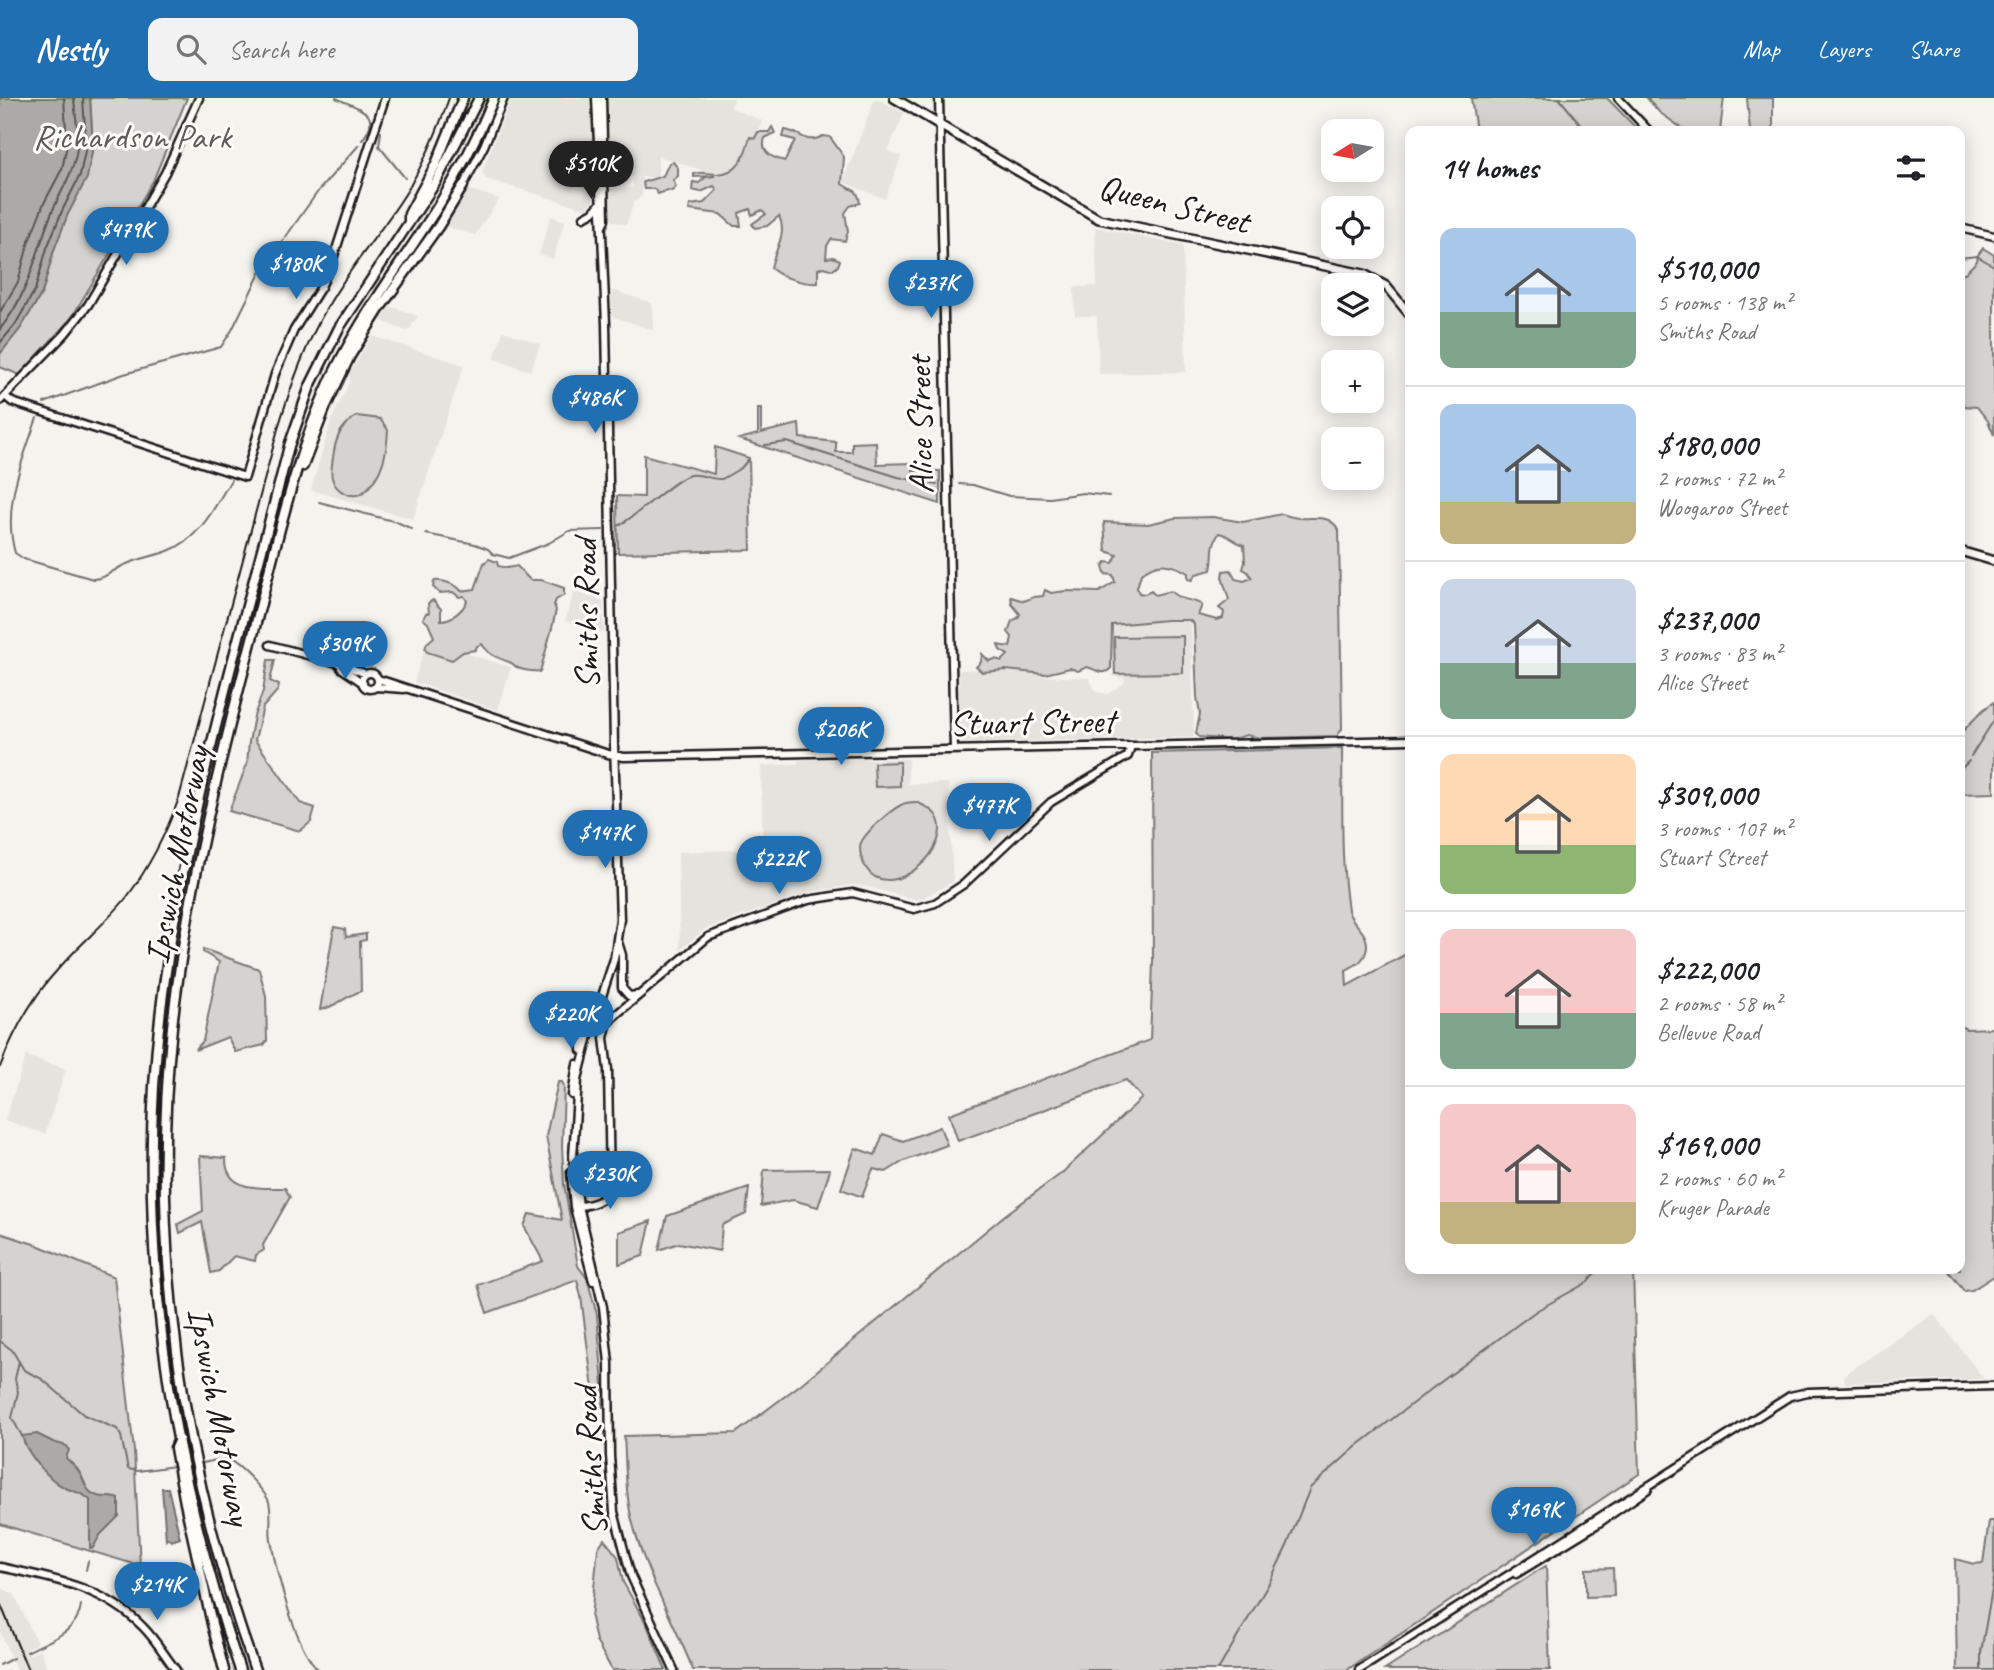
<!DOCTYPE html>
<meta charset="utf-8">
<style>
body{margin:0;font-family:Caveat,sans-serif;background:#f2f2f2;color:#202124;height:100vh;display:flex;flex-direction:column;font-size:26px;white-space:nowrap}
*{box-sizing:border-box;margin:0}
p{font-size:23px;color:#757577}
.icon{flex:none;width:38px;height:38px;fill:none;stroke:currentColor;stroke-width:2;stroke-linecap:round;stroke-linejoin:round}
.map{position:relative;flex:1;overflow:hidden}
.sheet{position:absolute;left:1405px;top:28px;width:560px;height:1148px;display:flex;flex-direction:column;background:#fff;border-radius:14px;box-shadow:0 4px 18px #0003}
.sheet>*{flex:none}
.needle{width:46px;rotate:259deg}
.controls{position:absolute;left:1321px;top:21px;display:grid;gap:14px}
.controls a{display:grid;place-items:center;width:63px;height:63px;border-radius:14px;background:#fff;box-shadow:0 4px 18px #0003;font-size:35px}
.price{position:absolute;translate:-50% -60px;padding:0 16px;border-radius:24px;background:#1f6fb2;color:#fff;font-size:23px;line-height:46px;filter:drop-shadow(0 2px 4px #0008)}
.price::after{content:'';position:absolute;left:50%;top:42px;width:21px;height:16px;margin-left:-10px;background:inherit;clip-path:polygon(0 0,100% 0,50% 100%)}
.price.on{background:#222;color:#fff}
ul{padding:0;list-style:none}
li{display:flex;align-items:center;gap:21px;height:175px;padding:0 35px}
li+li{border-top:2px solid #e0e0e0}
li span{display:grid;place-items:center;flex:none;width:196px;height:140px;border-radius:14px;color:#555}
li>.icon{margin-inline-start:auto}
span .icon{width:84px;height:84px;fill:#fffc;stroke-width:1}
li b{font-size:30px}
h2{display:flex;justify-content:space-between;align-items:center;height:84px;padding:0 35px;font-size:30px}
header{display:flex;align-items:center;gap:42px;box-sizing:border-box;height:98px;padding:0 35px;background:#1f6fb2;color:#fff}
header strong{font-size:33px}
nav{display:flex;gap:38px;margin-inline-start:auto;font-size:24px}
.search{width:490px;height:63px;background:#f2f2f2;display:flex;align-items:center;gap:18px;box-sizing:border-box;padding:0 24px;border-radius:14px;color:#757577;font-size:26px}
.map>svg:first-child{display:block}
</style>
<header>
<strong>Nestly</strong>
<div class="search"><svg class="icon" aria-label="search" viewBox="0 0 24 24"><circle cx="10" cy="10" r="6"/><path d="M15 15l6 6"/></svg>Search here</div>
<nav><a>Map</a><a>Layers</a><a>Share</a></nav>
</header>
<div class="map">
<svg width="1994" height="1572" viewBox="0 0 1994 1572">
<rect width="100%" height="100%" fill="#f4f3ee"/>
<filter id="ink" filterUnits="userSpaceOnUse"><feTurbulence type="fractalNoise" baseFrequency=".0143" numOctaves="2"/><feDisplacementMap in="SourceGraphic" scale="14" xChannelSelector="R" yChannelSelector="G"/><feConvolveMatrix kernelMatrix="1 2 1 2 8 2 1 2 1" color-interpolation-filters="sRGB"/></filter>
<g filter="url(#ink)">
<!-- built -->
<path fill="#e4e3de" d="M 511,0 L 592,0 L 594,101 L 587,111 L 486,81 L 482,74 Z
M 608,0 L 734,0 L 731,10 L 762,23 L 755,41 L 750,39 L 744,60 L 736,69 L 726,74 L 714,76 L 658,58 L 658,79 L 642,79 L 642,98 L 634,104 L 626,127 L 613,123 L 610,119 L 609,91 L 633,90 L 633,79 L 610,80 Z
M 875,0 L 904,15 L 888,53 L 901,59 L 885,101 L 843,84 Z
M 468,91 L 499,101 L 475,137 L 444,128 Z
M 551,118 L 565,123 L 553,161 L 539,156 Z
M 1095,129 L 1183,148 L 1186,274 L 1099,276 L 1097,218 L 1075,218 L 1074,189 L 1097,188 Z
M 612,192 L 652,205 L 653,232 L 612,218 Z
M 390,208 L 418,218 L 409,232 L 406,233 L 380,222 Z
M 503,233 L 540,246 L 531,273 L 494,261 Z
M 372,238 L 464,267 L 413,421 L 311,392 L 331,323 L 350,283 L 349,276 Z
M 574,494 L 603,503 L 604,535 L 565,523 Z
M 1191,523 L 1194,639 L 962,645 L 960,643 L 959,572 L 1016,571 L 1044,578 L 1089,580 L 1096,594 L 1108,596 L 1124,585 L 1125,580 L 1113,579 L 1113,524 Z
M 455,552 L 511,569 L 498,612 L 414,584 L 424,553 L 452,562 Z
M 908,661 L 908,686 L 948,685 L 953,784 L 918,802 L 864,788 L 851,787 L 811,794 L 705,831 L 680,852 L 678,754 L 763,751 L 761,668 L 797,666 L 799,662 Z
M 26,958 L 66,971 L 45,1036 L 5,1022 Z
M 1934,1216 L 1984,1281 L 1845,1285 L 1844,1277 Z
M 0,1484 L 2,1490 L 14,1496 L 37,1545 L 27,1551 L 27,1555 L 30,1556 L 40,1551 L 48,1572 L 16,1572 L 0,1533 Z"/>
<!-- green -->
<path fill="#d4d3cf" stroke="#787876" stroke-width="2" fill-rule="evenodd" d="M 90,0 L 187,0 L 153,83 L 72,219 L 20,277 L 0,269 L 0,256 L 20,231 L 42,195 L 54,152 L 93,49 Z
M 1471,0 L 1607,0 L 1639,33 L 1476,33 Z
M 1647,0 L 1724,0 L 1720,33 L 1686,33 L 1659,14 Z
M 1747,0 L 1773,0 L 1773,33 L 1750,33 Z
M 772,29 L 775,35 L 765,40 C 760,55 773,60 785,63 L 795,42 L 783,39 L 785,32 C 803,35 805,47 823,38 L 830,39 L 844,59 L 842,86 C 854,94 857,89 860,105 L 850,108 L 845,115 L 848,133 L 845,143 L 831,141 L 827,148 L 826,160 L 833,159 L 840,162 L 838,168 L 833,172 L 824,169 L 818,171 L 818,185 C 805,186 781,180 771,170 C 774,152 788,137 779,118 L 767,128 L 755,130 L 752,126 L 766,116 L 762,112 L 752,117 L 750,111 L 739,115 L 741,128 L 734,128 L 720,116 L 689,112 L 690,107 L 704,105 L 717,92 L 714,88 L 701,94 L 692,92 L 693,84 L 699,85 L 706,79 L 715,78 L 694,79 L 694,76 C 703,73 708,76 717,76 C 739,75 745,57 750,39 L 755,40 L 758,34 L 769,34 Z
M 673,64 L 678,70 L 678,78 L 673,82 L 676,89 L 672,93 L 667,92 L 658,96 L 654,91 L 644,91 L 643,84 L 663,78 L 669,65 Z
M 1983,150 L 1994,157 L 1994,337 L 1988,323 L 1977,309 L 1964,308 L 1960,300 L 1960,175 L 1965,175 L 1977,163 L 1978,157 Z
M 758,311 L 761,311 L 761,335 L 799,326 L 800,340 L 836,344 L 836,354 L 852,354 L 852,345 L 876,344 L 877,366 L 913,365 L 913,373 L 940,373 L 940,406 L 739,341 L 758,336 Z
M 357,318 L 380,321 L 388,332 C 387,354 383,376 366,392 C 355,403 336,395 332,380 C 330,371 333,362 334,353 C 337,337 342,327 357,318 Z
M 715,349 L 749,360 L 751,452 L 618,455 L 617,398 L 644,399 L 644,357 L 714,376 Z
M 1282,416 C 1288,418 1294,420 1300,420 C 1317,421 1329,416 1339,432 L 1342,631 L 1337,638 L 1260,640 L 1246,637 L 1232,642 L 1199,639 L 1196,635 L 1200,616 L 1197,599 L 1194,526 L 1189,522 L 1167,522 L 1112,527 L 1111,570 C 1103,579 1096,571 1087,569 L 1078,573 L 1070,570 L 1045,576 L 1006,572 L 982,574 L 976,569 L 981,564 L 982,556 L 989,563 L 995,561 L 1002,563 L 1008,557 L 1000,552 L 998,547 L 1010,549 L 1012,539 L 1008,534 L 1012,523 L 1018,520 L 1020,516 L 1012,506 L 1011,499 L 1024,503 L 1034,499 L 1043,498 L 1045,492 L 1051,495 L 1066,493 L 1099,494 L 1115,484 L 1113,477 L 1105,476 L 1103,468 L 1106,464 L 1113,465 L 1117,457 L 1106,453 L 1104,424 L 1148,426 L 1175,420 L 1213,419 L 1243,424 ZM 1219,435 C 1229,437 1234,444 1244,447 L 1245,464 L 1243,471 L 1248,474 L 1252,480 L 1244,483 L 1235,481 L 1231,472 L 1223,473 L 1222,479 L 1229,502 L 1219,510 L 1224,514 L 1223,520 L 1217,522 L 1198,517 L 1202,507 C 1192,500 1184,505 1170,493 L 1155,497 L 1151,493 L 1145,496 L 1139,495 L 1137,490 L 1141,476 C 1157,462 1171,465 1188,475 L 1188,481 L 1192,482 L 1196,476 L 1211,472 C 1215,457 1209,451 1219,435 Z
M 489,461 L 497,464 L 498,468 L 507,470 L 517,468 L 530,482 L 541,482 L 564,490 L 564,497 L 556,502 L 554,507 L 556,512 L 552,530 L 540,574 C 533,573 525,573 518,570 C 511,566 516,567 509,564 C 496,559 490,558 482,546 L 477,548 L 475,552 L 463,554 L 452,562 L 427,554 L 425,551 L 427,545 L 434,539 L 428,525 L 423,521 L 426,515 L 429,515 L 428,505 L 433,502 L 441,511 L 441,522 C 452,522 463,512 467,503 L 464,498 L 459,499 L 453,494 L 439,495 L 433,489 L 434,483 C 442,482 457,486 461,493 L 475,491 L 484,465 Z
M 1183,538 L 1183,575 L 1115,576 L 1114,539 Z
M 268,562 L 275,562 L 270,583 L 279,587 L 278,592 L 263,609 L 255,642 L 300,705 L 315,710 L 311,724 L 300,733 L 229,713 L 247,666 L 249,644 L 254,618 L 263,593 Z
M 1994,604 L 1994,695 L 1960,696 L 1960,636 L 1983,612 Z
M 1342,650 C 1343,704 1340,759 1348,812 C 1350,826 1372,834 1366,854 C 1363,864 1354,868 1346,872 L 1347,888 L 1410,854 L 1410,1171 L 1633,1171 L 1639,1376 L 1347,1572 L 693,1572 C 674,1523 646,1477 633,1426 C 625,1398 626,1366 624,1338 L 736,1335 L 801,1286 L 1005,1117 L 1062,1075 L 1142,1000 L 1126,982 L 958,1043 L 949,1016 L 1150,942 L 1153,864 L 1152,655 Z
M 900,664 L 900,688 L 875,689 L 874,665 Z
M 916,704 C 923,707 930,710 935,716 C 959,747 890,808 866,770 C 863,765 860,756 860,749 C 860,738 891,712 901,707 C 906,704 911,704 916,704 Z
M 334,829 L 345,831 L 346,839 L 366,836 L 366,842 L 360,843 L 361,893 C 346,898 335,909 320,912 Z
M 203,851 L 259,871 L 266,898 L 267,943 L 264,947 L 235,954 L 228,939 L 195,952 L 203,943 L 219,864 L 203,854 Z
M 1960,928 L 1966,931 L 1994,930 L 1994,1178 L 1972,1192 L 1964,1193 L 1947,1171 L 1960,1171 Z
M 558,984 L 562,984 L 564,988 L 562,1048 L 564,1086 L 578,1168 L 587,1180 L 597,1217 L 604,1299 L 603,1309 L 595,1307 L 581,1198 L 577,1182 L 487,1215 L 478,1187 L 543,1163 L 524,1128 L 529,1116 L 562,1122 L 546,1038 Z
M 940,1029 L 947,1047 L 904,1063 L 886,1074 L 873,1071 L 862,1099 L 841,1091 L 855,1050 L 875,1057 L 883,1036 L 903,1043 Z
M 200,1058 L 226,1060 C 225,1094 261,1090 285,1090 L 290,1099 L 263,1147 L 264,1152 L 256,1157 L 255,1163 L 234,1158 L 219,1173 L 211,1175 L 202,1124 L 180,1135 L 178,1126 L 203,1113 Z
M 829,1071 L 830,1072 L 818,1109 L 793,1102 L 761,1108 L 764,1072 Z
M 749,1090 L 746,1116 L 722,1127 L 720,1153 L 679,1145 L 659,1152 L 667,1118 Z
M 651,1123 L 643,1158 L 619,1166 L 619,1134 Z
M 0,1135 L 37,1147 L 114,1179 L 134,1353 L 140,1468 L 0,1426 Z
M 1989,1423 L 1994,1423 L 1994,1572 L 1957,1572 L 1955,1461 L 1974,1466 L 1983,1465 Z
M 604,1441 L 618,1459 L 623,1484 L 647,1527 L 666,1572 L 612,1572 L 596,1543 L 591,1520 L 598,1450 Z
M 1546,1468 L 1550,1572 L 1385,1572 L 1539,1472 Z
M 1613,1470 L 1614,1498 L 1586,1499 L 1586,1471 Z"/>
<!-- water -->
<path fill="#abaaa6" stroke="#72716f" stroke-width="2" d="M 0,0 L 90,0 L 93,49 L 87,80 L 68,116 L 54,152 L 42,195 L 20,231 L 0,256 Z
M 37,1336 L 53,1344 L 67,1348 L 69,1352 L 66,1360 C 70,1365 75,1367 78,1372 C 86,1382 83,1393 98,1398 C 105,1400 112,1398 119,1401 L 119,1418 L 100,1437 L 93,1450 L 90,1450 L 90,1402 C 82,1394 75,1394 65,1390 C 49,1382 26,1355 22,1338 Z
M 162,1390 L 168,1390 L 180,1440 L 171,1443 L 168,1440 L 166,1442 Z"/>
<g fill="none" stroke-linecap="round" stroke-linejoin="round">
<!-- shore -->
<path stroke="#555553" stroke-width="2" d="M 0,214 L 18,184 L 29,143 L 44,105 L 62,71 L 67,47 L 64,0
M 0,231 C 30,195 35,156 52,114 C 61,92 75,73 77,49 C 79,33 75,16 74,0
M 0,245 L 15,227 L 35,192 L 47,150 L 62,113 L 80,77 L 86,48 L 83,0"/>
<!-- stream -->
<path stroke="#72716f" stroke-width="2" d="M 336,0 C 356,10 385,14 362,42
M 1559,0 L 1586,33
M 381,34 L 379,48 L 405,80
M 1960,160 L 1977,158 L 1994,168
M 44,305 L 124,276 L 221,249 L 232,232 L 260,175 L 319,92 L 359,47
M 37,320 C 22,363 2,409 15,455 L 24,461 L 93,481 C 106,481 115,470 127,466 C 140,460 155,458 168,453 C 200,441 215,409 231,382
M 765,347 L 787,344 L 898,379 L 937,387
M 959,386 L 973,387 L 1009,398 L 1050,400 L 1083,395 L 1109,398
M 319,404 L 397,424 L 412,431
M 618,428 C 636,419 677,379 690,377 C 701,375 711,382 722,381 L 741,370 L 748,362
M 426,436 L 475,446 L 488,451 L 493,456 L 509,460 L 549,445 L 569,433 L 603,432
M 1971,658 L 1994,622
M 1960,672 L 1969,663
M 0,1243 L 12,1252 L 24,1272 L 42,1281 L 84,1317 L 117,1331 L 121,1338 L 128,1371 L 138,1373 L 175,1368
M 19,1263 L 15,1281 L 18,1294 L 12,1320 L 22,1338
M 202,1365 C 209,1364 221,1360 228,1362 C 238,1365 266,1394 269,1404 C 272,1416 269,1430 271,1442 C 276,1474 296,1552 319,1572
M 86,1472 L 88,1463
M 27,1554 C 49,1542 78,1535 81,1507
M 0,1567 L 13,1560
M 1218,1572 L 1268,1487 L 1287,1448 L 1310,1390 L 1357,1348 L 1430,1292 L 1536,1213 L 1588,1184 L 1598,1171
M 1981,1572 L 1981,1554 L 1994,1480"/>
<defs>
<path id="secondary" d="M 596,0 L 606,226 L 614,647 L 620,821 L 614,861 L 589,938 L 578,981 L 573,1059 L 579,1108 L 603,1209 L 609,1265 L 610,1358 L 614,1414 L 631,1478 L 674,1572
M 602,0 L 605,122 L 603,127
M 939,0 L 954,652
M 1618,0 L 1649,33
M 463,88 L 484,48 L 504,0
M 584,119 L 593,114 L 600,106
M 1960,130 L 1994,138
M 5,298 L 12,304 L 245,379 L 275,276 L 294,232 L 321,189 L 333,161 L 385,0
M 0,303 L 65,236 L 88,207 L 165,75 L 199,0
M 270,547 L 341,566 L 366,576
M 341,570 L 363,585
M362 583a8 8 0 1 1 16 0a8 8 0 1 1-16 0Z
M 378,581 L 608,656 L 624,659 L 1410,642
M 376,589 L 404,591
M 618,844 L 622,857 L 622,890 L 629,898 L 638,897
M 581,952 L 590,923
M 572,997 L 577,966
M 571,1074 L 574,1109 L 593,1183
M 574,1109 C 588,1107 602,1106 610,1092 L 608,972 L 604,940 L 607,927 L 612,920 L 708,839 L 808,802 L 853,795 L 914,811 L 935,805 L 964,786 L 1051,704 L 1128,658 L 1131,648
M 0,1469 C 52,1480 104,1489 143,1529 C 156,1542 165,1558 176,1572
M 1516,1476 L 1596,1427 L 1648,1391
M 1359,1572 L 1790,1298 L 1808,1294 L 1994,1288"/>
<path id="primary" d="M 894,0 L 1099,121 L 1364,176 L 1386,188 L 1410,217
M 1960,453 L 1994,463"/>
<path id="highway" d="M 409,125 L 409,116 L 436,66 L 463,0
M 303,368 L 326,308 L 350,258 L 380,210 L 438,129 L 463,88
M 179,1341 L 175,1350 L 185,1405 L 212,1526 L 224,1572
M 240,1572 C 167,1361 134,1133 161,911 C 184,720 242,534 289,348 L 310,288 L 339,230 L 436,84 L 479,0
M 255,1572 C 181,1367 149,1145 172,929 C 186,803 216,678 248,556 C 271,470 290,375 325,294 C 354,227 398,171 437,110 C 459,75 478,38 494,0"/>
</defs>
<!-- secondary casing -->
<use href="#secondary" stroke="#1c1c1c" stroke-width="11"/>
<!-- primary casing -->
<use href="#primary" stroke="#1c1c1c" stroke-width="12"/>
<!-- highway casing -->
<use href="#highway" stroke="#1c1c1c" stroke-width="13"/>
<!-- secondary -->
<use href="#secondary" stroke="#fdfcf7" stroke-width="6"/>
<!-- primary -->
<use href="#primary" stroke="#fdfcf7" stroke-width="7"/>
<!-- highway -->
<use href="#highway" stroke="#fdfcf7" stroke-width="8"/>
<!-- rail -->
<path stroke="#1c1c1c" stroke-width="2" d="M 0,969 C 14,932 33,898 60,869 C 81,845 107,824 127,799 C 150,768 166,736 179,700 L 279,327 C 292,285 306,245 328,208 C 351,167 383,132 407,93 C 425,63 438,32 449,0
M 0,1505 L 28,1572"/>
</g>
</g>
<g text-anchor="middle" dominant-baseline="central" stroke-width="6" stroke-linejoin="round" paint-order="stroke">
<!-- park labels -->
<g font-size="35" fill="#5c5c5b" stroke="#fdfcf7">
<text x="132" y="38">Richardson Park</text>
</g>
<!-- street labels -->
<g font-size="35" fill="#1c1c1c" stroke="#fdfcf7">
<text transform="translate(1174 106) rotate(14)">Queen Street</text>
<text transform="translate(920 327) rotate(-91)">Alice Street</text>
<text transform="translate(586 516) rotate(-91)">Smiths Road</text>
<text transform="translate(1032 624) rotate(-1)">Stuart Street</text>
<text transform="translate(177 757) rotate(-79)">Ipswich Motorway</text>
<text transform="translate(220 1318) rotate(79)">Ipswich Motorway</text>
<text transform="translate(590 1363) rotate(-94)">Smiths Road</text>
</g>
</g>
</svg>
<div class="controls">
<a><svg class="needle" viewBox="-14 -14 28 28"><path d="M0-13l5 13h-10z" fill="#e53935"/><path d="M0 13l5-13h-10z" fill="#757577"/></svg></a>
<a><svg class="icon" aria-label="locate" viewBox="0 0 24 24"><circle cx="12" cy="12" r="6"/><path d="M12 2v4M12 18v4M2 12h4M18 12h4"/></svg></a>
<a><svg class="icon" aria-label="layers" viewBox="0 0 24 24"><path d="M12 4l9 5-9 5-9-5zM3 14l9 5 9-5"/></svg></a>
<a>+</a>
<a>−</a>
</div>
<b class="price on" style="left:591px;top:103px">$510K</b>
<b class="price" style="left:126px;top:169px">$479K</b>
<b class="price" style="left:296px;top:203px">$180K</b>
<b class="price" style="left:931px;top:222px">$237K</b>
<b class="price" style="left:595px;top:337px">$486K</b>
<b class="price" style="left:345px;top:583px">$309K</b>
<b class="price" style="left:841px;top:669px">$206K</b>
<b class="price" style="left:989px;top:745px">$477K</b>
<b class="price" style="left:605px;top:772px">$147K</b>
<b class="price" style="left:779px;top:798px">$222K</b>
<b class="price" style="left:571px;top:953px">$220K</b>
<b class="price" style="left:610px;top:1113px">$230K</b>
<b class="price" style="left:1534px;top:1449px">$169K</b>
<b class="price" style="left:157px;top:1524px">$214K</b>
<section class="sheet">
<h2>14 homes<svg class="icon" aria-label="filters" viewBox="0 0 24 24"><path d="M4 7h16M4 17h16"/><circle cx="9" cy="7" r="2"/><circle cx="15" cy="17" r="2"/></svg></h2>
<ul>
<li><span style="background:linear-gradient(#a9c7e8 60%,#7fa58c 0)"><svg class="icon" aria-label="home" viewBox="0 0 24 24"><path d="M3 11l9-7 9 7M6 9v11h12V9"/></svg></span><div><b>$510,000</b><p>5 rooms · 138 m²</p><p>Smiths Road</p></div></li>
<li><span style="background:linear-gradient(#a9c7e8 70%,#c2b280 0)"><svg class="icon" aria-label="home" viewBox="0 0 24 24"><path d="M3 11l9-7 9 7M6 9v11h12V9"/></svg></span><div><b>$180,000</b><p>2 rooms · 72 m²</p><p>Woogaroo Street</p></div></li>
<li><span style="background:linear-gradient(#c9d6e8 60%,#7fa58c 0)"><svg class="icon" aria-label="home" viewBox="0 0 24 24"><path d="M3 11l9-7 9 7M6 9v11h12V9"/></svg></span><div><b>$237,000</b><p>3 rooms · 83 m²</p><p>Alice Street</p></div></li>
<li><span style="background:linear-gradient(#ffd9b3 65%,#8fb573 0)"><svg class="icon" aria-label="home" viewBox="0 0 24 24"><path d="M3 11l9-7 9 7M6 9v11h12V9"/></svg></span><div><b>$309,000</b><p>3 rooms · 107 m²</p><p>Stuart Street</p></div></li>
<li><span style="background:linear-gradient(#f6c9c9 60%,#7fa58c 0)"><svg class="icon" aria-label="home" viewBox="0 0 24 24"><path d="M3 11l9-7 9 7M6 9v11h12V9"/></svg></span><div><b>$222,000</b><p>2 rooms · 58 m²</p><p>Bellevue Road</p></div></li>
<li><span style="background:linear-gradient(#f6c9c9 70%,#c2b280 0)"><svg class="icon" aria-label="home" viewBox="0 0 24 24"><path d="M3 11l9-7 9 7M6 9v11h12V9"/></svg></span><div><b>$169,000</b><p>2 rooms · 60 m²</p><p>Kruger Parade</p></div></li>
</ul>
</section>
</div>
